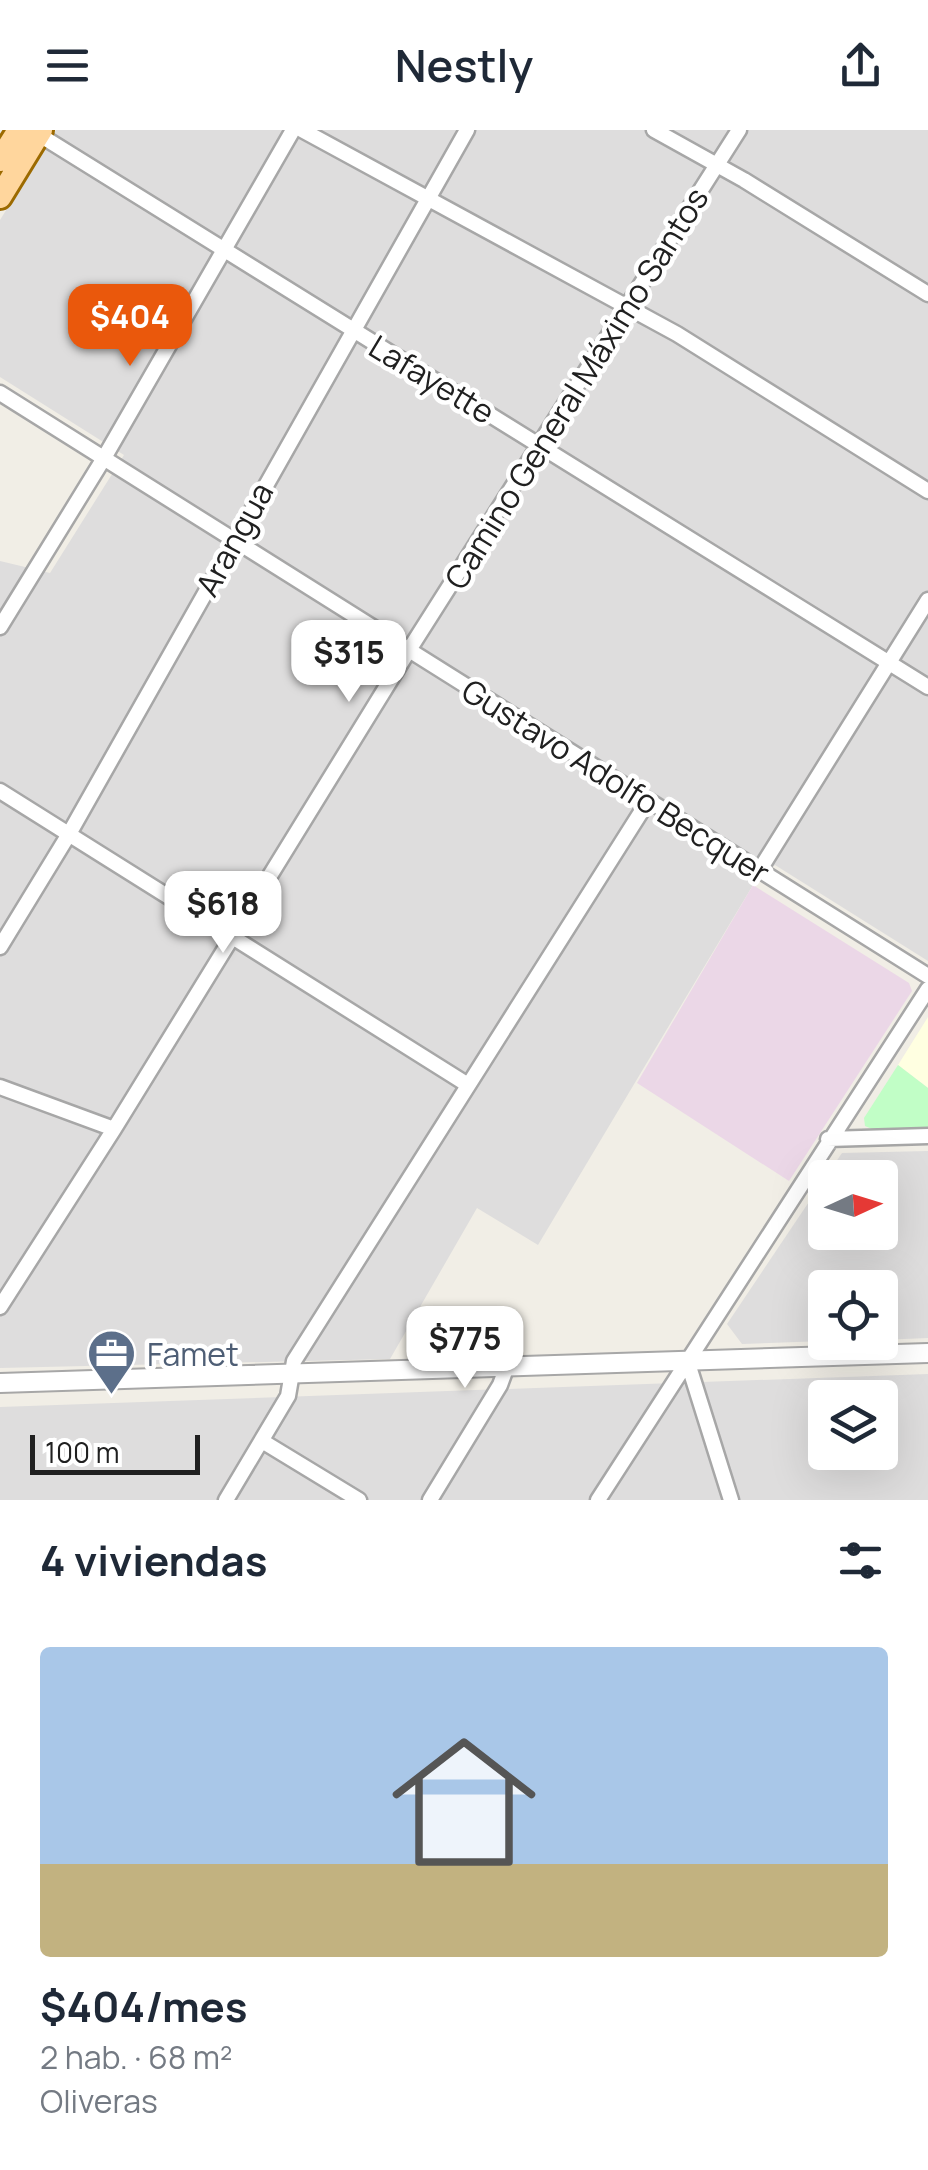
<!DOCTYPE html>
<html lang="es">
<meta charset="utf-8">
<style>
body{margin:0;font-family:Manrope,sans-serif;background:#f2f2f3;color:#1f2937;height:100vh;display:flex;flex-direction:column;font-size:38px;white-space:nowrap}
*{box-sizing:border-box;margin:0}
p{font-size:32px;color:#747a83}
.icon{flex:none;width:55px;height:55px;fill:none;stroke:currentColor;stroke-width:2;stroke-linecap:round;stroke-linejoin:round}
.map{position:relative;height:1370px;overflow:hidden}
.drawer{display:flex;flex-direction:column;background:#fff;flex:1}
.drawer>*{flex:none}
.needle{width:65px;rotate:86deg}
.buttons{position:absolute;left:808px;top:1030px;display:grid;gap:20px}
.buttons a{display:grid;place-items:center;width:90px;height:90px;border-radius:10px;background:#fff;box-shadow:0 10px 40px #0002;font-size:50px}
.scale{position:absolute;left:30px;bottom:25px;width:170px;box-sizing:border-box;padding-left:10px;border:5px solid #202020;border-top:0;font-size:28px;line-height:35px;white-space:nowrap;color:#202020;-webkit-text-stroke:8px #fff;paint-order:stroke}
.price{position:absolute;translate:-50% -85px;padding:0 22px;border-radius:20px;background:#fff;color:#222;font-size:32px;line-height:65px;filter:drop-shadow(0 2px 5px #0008)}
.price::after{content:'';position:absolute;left:50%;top:60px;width:30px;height:22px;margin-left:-15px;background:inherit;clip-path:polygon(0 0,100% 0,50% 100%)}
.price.on{background:#ea580c;color:#fff}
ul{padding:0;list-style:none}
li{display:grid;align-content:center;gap:20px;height:530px;padding:0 40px}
li span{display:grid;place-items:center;height:310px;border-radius:10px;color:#555}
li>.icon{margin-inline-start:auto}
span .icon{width:180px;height:180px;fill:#fffc;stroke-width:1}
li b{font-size:42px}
h2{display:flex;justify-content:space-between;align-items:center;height:120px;padding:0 40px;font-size:42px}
header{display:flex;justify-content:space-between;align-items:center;height:130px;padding:0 40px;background:#fff;font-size:45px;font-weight:600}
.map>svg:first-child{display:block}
</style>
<header><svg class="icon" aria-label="menu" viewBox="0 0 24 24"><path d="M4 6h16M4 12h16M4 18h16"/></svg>Nestly<svg class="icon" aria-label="share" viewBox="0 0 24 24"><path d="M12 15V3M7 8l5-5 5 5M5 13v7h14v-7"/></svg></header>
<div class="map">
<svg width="928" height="1370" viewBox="0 0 928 1370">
<rect width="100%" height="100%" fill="#f1eee6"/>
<!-- residential -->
<path fill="#dedddd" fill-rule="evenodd" d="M 56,0 L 928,0 L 928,831 L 775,735 L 753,755 L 538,1115 L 477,1078 L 390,1229 L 0,1238 L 0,431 L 50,443 L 124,325 L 0,247 L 0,90 Z
M 928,1021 L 928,1208 L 880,1210 L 880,1158 L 825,1158 L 825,1211 L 742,1214 L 727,1194 L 825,1048 L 825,1102 L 880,1102 L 880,1048 L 825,1048 L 842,1023 Z
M 928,1244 L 928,1370 L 0,1370 L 0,1277 ZM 825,1268 L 880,1268 L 880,1322 L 825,1322 Z"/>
<!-- industrial -->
<path fill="#ebd7e7" d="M 753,755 L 909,853 L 912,861 L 789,1051 L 637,953 Z"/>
<!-- education -->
<path fill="#ffffe1" d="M 928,887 L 928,958 L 898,935 Z"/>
<!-- park -->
<path fill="#c1fec6" d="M 898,935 L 928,958 L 928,1000 L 879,1002 L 865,996 L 864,988 Z"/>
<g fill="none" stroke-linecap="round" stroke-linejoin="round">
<defs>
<path id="minor" d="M 302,0 L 677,204 L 928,361
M 654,0 L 744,50 L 928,164
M 38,4 L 928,557
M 0,263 L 928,846
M 0,497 L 104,328 L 293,0
M 0,661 L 468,955
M 759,741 L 928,470
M 0,817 L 69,704 L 467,0
M 0,957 L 114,999
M 828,1009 L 928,1006
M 0,1177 L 114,999 L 409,520 L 739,0
M 687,1230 L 731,1370
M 262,1311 L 359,1370
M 226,1370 L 288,1266 L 294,1231 L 648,671
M 430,1370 L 500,1255 L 507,1236
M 598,1370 L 928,859"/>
<path id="tertiary" d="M 0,1253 L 928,1223"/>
<path id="primary" d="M 0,30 L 19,0
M 0,67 L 41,0"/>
</defs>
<!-- minor casing -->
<use href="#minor" stroke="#a7a7a7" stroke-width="19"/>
<!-- tertiary casing -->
<use href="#tertiary" stroke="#a7a7a7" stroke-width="22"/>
<!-- primary casing -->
<use href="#primary" stroke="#9c6a00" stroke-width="28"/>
<!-- minor -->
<use href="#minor" stroke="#fff" stroke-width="14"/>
<!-- tertiary -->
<use href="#tertiary" stroke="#fff" stroke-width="18"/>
<!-- primary -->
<use href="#primary" stroke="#ffd69d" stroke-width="22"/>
</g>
<!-- icons -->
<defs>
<symbol id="office-pin" viewBox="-11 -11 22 30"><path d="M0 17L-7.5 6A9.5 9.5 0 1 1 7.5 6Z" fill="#5c6f8a" stroke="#fff"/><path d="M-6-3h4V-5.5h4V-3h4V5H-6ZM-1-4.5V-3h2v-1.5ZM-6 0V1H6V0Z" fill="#fff"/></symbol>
</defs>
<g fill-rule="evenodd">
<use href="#office-pin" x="84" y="1196" width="55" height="75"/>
</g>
<g text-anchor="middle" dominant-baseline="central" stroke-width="9" stroke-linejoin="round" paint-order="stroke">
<!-- street labels -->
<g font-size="32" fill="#202020" stroke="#fff">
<text transform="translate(432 249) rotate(31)">Lafayette</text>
<text transform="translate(576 258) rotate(-58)">Camino General Máximo Santos</text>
<text transform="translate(234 409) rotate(-61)">Arangua</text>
<text transform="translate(616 651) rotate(32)">Gustavo Adolfo Becquer</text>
</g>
<!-- service labels -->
<g font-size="32" fill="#4e5e75" stroke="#fff" text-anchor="start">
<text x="147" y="1224">Famet</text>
</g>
</g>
</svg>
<div class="buttons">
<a><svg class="needle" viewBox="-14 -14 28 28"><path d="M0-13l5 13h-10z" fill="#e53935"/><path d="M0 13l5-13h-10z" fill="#747a83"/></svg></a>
<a><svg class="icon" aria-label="locate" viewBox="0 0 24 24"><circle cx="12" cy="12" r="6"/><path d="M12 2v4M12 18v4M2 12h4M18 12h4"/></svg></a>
<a><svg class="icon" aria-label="layers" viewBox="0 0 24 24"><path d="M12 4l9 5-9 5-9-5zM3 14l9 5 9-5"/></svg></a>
</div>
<div class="scale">100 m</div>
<b class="price on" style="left:130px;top:239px">$404</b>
<b class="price" style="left:349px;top:575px">$315</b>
<b class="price" style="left:223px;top:826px">$618</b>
<b class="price" style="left:465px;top:1261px">$775</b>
</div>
<section class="drawer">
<h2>4 viviendas<svg class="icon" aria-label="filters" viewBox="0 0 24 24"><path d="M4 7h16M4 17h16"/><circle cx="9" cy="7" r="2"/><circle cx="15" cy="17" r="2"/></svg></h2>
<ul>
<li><span style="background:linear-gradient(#a9c7e8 70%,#c2b280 0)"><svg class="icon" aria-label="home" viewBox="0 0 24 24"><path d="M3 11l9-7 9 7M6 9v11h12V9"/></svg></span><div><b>$404/mes</b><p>2 hab. · 68 m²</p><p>Oliveras</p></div></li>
</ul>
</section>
